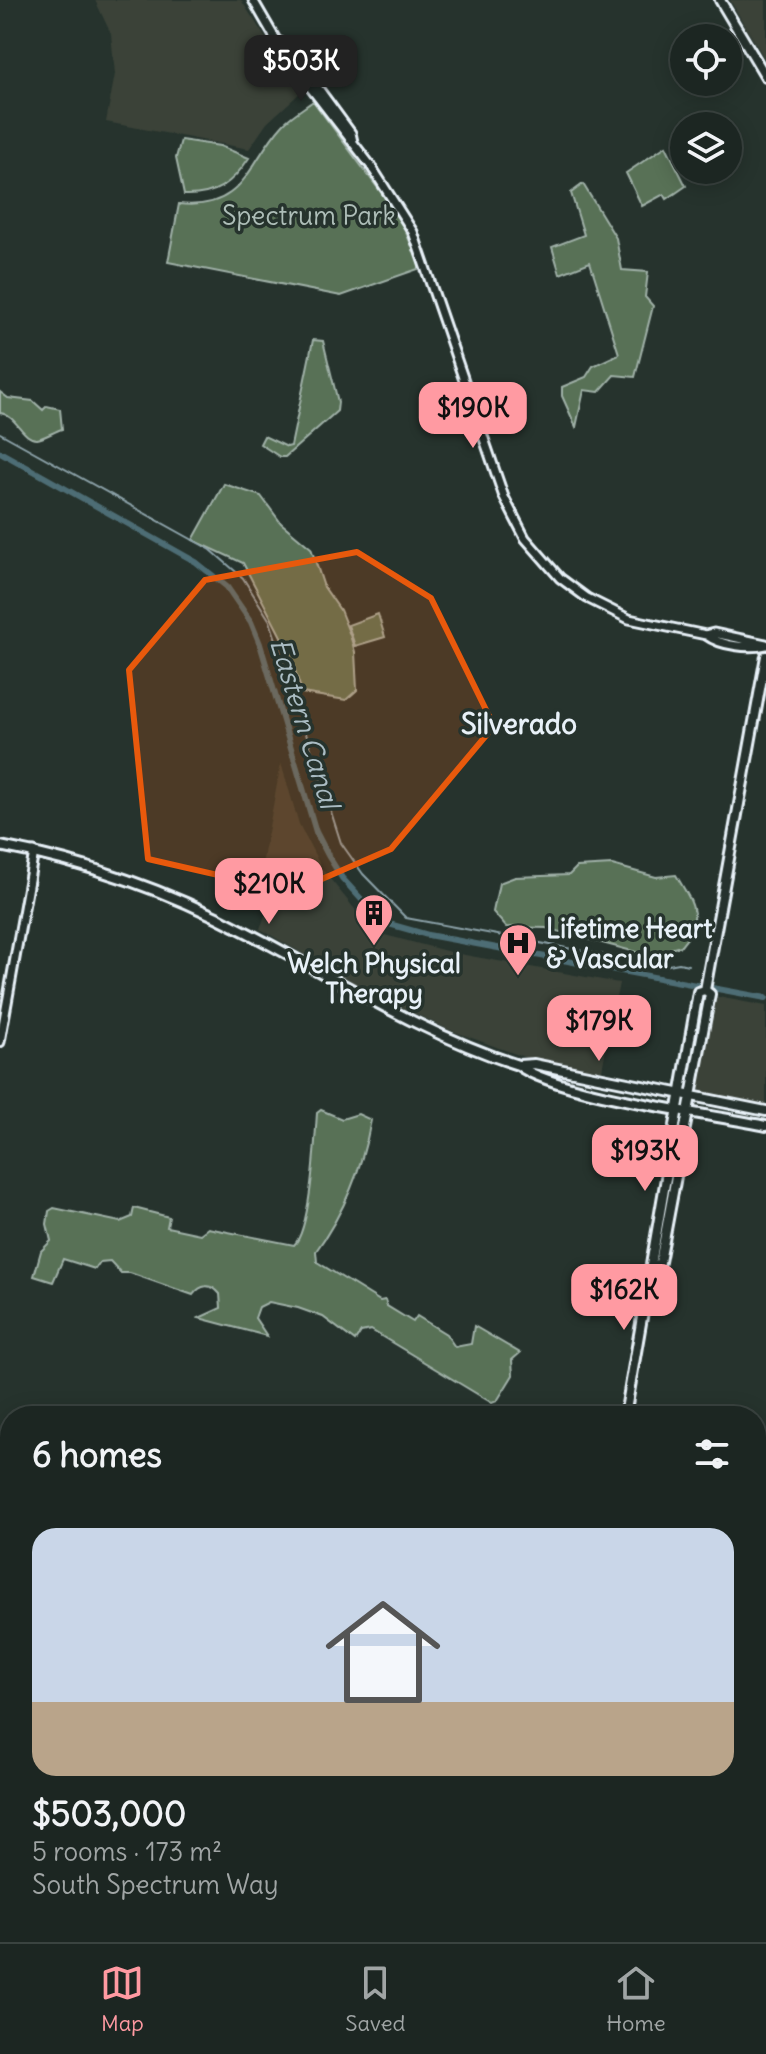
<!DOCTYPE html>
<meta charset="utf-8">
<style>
body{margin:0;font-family:Delius,sans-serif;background:#252e2a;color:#f1f3f6;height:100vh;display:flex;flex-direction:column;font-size:30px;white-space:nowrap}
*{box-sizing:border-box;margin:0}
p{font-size:26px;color:#a0a5a5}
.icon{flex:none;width:44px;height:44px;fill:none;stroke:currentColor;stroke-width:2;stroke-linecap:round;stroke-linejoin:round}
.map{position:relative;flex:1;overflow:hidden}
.side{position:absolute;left:0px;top:1406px;width:766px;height:536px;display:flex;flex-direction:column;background:#1c2622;border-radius:32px 32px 0 0;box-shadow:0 4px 20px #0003,0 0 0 2px #3a4340}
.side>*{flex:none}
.buttons{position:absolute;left:670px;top:24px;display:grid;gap:16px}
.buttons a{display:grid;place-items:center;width:72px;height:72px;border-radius:50%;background:#1c2622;box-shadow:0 4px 20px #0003,0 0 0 2px #3a4340;font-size:40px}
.price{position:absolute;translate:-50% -68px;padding:0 18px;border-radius:16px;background:#ff9aa2;color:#111;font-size:26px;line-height:52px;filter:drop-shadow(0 2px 4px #0008)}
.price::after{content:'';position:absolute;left:50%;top:48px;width:24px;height:18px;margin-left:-12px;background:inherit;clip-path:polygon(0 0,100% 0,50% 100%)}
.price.on{background:#222;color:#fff}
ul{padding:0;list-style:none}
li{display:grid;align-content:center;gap:16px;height:424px;padding:0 32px}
li span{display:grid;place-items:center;height:248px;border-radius:24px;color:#555}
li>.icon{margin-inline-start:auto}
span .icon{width:144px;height:144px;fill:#fffc;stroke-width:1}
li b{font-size:34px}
h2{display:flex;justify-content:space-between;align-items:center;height:96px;padding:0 32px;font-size:34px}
.menu{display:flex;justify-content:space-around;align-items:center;height:112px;border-top:2px solid #3a4340;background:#1c2622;font-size:22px;color:#a0a5a5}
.menu a{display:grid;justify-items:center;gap:4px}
.menu .on{color:#ff9aa2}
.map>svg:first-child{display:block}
</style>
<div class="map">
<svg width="766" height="1942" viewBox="0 0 766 1942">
<rect width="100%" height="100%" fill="#26332d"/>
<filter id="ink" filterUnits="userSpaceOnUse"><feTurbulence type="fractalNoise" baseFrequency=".0125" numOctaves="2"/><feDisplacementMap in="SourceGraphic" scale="16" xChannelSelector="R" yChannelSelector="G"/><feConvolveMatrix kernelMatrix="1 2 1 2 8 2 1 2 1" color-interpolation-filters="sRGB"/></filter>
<g filter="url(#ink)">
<!-- built -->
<path fill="#3a4238" d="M 95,0 L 241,0 L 301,92 L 267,123 L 249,149 L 106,122 L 115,74 L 111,34 Z
M 730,0 L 766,0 L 766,61 L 749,33 Z
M 281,763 L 299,824 L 322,869 L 358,913 L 381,934 L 454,953 L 619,983 L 602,1070 L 589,1074 L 535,1061 L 447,1029 L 364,989 L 260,929 L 271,899 L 256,896 Z
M 713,996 L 766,1006 L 766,1105 L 704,1094 L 699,1089 Z
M 756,1514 L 766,1516 L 766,1942 L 538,1942 L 540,1932 L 756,1932 Z"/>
<!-- green -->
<path fill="#587157" stroke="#a0b1a8" stroke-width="2" d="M 313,101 L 400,218 L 421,268 L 341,296 L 168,262 L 179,204 C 246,211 248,161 284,123 C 292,115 304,108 313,101 Z
M 181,140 L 220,146 L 249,158 C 232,184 215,196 184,195 L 176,158 Z
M 666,146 L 686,186 L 667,199 L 664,194 L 642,206 L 626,173 Z
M 583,184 L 616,238 L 622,270 L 648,272 L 645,297 L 653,306 L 635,377 L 614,375 L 599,392 L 584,390 L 576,427 L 562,396 L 562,387 L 586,377 L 593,366 L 619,354 L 590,262 L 560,274 L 552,247 L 584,235 L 571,193 Z
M 313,340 L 323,341 L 338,402 L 337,411 L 285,457 L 280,457 L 260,444 L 264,436 L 287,447 L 291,446 Z
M 0,392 L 8,398 L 33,401 L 43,410 L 47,406 L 60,409 L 62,429 C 55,431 44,438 37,439 C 22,440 17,415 0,413 Z
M 224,484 L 261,496 L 281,523 L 311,548 L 324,587 L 340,610 L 350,635 L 355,652 L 357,690 L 346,700 L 302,693 L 290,654 L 243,563 L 193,540 Z
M 378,614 L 385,637 L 355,646 L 348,625 Z
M 612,865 L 656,877 L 676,875 C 692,902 705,919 681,946 L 647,955 L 546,928 L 506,927 L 493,912 L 499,883 L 515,877 L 569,875 L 577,867 Z
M 321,1110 L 342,1119 L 358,1114 L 371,1120 C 362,1169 345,1211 316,1251 L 317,1262 L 380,1301 L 385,1300 L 387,1306 L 413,1322 L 417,1316 L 446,1334 L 455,1347 L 471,1344 L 474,1326 L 520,1353 L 512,1360 L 513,1375 L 497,1401 L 492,1403 L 371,1330 L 361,1332 L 355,1341 L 323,1317 L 298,1308 L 269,1302 L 259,1307 L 255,1318 L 267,1336 L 199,1318 L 221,1308 L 220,1294 C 211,1283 201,1284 193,1295 L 130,1273 L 121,1273 L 110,1261 L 100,1262 L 95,1269 L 63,1259 L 53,1282 L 34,1276 L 41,1251 L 51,1241 L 47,1224 L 49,1211 L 54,1208 L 120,1222 L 132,1217 L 134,1208 L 169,1217 L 167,1227 L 200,1234 L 208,1228 L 294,1245 C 311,1229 315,1140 317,1113 Z"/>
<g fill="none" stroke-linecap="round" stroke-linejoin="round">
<!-- stream -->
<path stroke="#8ca2a9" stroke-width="2" d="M 0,433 L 211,550 L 243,578 L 270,621 L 341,843 L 363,874 L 406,918 L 663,966 L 679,963 L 688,965"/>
<!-- canal -->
<path stroke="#4e6d74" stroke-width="6" d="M 0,452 L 196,562 L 227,587 L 251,622 L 260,644 L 316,832 L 329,857 L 342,878 L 382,922 L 428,935 L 766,998"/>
<defs>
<path id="tertiary" d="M 253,0 L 283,52 L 371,166 L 413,232 L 504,497 L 525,538 L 560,578 L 587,598 L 629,619 L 706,635 C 721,646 749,649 766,645
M 280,42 L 288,47 L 351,133 L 353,142
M 706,635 L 714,633 L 766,644
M 0,1042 L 34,852
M 0,1862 L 10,1862
M 359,1932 L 384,1942"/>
<path id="secondary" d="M 720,0 L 766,77
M 0,846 C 85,862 169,891 246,932 C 337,979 420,1033 518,1065 C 554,1094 714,1115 766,1126
M 519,1065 L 534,1064 L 766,1111
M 651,1275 L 660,1262 L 710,994 L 705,990 L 766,656
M 625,1416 L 698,992 L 705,990
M 529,1942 L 531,1932"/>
</defs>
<!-- tertiary casing -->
<use href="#tertiary" stroke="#e8f1f8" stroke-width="13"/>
<!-- secondary casing -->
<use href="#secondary" stroke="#e8f1f8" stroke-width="14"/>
<!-- tertiary -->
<use href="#tertiary" stroke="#26332d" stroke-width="7"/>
<!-- secondary -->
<use href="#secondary" stroke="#26332d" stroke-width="8"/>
</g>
</g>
<!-- marked area -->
<path fill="#e8590c" fill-opacity="0.2" stroke="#e8590c" stroke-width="6" stroke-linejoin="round" d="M 357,552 L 431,598 L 494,726 L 391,849 L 292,892 L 148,859 L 129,670 L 205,580 Z"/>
<!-- icons -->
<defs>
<symbol id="building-pin" viewBox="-11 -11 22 30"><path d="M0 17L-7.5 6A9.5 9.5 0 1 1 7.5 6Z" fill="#ff9aa2" stroke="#26332d"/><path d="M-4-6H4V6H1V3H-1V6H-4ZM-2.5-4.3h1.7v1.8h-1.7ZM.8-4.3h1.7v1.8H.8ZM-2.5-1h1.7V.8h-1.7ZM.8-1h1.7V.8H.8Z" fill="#111"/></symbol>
<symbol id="hospital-pin" viewBox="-11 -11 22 30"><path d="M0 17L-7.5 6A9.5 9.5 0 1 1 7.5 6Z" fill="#ff9aa2" stroke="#26332d"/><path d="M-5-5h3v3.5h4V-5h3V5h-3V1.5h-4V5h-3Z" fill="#111"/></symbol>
</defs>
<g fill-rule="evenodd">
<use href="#building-pin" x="352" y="891" width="44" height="60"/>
<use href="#hospital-pin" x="496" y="921" width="44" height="60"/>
</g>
<g text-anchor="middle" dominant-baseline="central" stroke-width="7" stroke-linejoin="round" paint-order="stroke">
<!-- park labels -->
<g font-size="26" fill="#aebeb8" stroke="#26332d">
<text x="309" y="215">Spectrum Park</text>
</g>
<!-- poi labels -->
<g font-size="26" font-weight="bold" fill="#e8f1f8" stroke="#26332d" text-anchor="start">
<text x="546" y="928">Lifetime Heart<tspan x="546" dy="30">&amp; Vascular</tspan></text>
<text x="374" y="963" text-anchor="middle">Welch Physical<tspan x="374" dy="30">Therapy</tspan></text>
</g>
<!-- water labels -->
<g font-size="28" font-style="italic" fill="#aabcc3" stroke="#26332d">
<text transform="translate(305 723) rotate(73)">Eastern Canal</text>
</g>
<!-- neighbourhood labels -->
<g font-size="28" font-weight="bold" fill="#e8f1f8" stroke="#26332d">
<text x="519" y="724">Silverado</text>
</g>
</g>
</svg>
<div class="buttons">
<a><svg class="icon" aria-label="locate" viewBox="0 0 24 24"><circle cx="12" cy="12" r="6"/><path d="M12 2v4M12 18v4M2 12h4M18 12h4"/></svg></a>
<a><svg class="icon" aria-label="layers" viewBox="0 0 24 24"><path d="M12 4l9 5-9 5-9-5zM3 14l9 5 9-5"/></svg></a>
</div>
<b class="price on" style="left:301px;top:103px">$503K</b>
<b class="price" style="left:473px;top:450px">$190K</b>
<b class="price" style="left:269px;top:926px">$210K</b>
<b class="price" style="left:599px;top:1063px">$179K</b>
<b class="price" style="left:645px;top:1193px">$193K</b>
<b class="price" style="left:624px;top:1332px">$162K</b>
<section class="side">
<h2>6 homes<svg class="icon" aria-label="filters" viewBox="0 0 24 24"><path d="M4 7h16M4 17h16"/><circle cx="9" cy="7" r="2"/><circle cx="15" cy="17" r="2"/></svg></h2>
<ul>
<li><span style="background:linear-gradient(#c9d6e8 70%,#b9a48a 0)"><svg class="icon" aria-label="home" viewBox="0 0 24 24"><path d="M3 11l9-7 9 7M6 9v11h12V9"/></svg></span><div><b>$503,000</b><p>5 rooms · 173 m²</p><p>South Spectrum Way</p></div></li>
</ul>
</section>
</div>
<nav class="menu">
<a class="on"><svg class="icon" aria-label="map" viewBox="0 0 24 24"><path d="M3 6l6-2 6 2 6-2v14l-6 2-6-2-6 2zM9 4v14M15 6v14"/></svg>Map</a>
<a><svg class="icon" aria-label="saved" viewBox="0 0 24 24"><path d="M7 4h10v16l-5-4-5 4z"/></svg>Saved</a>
<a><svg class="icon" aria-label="home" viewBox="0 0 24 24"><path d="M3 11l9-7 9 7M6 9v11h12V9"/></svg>Home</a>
</nav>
